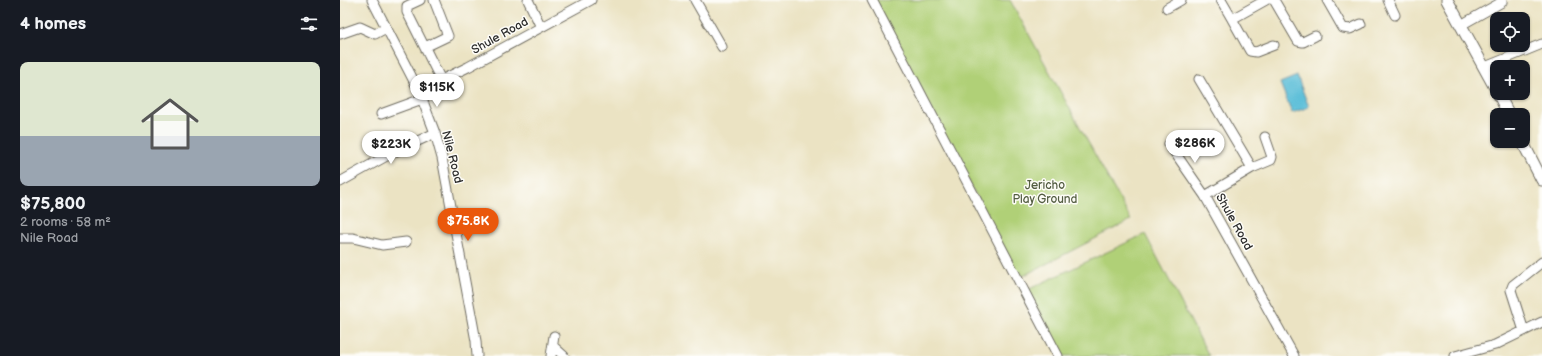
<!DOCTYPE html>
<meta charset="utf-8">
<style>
body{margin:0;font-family:"Balsamiq Sans",sans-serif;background:#20242c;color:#f1f3f6;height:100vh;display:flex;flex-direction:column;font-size:15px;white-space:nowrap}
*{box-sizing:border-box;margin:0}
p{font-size:13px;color:#9ea1a6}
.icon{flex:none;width:22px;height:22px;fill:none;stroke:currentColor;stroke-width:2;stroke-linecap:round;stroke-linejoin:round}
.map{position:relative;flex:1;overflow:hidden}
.side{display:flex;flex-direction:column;background:#171b24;width:340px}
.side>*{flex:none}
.fabs{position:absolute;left:1150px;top:12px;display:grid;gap:8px}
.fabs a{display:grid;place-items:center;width:40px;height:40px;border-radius:8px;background:#171b24;box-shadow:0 1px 3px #0004;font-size:20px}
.price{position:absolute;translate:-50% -34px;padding:0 9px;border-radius:14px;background:#fff;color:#222;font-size:13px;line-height:26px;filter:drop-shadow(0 1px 2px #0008)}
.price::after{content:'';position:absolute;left:50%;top:24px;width:12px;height:9px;margin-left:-6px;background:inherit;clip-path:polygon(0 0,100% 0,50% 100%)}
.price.current{background:#ea580c;color:#fff}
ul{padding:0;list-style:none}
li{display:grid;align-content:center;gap:8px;height:212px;padding:0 20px}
li span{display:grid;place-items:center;height:124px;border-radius:8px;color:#555}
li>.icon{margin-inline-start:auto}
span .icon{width:72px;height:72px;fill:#fffc;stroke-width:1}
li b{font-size:17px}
h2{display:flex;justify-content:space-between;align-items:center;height:48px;padding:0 20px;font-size:17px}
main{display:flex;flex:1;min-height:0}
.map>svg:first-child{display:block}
</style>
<main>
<section class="side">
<h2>4 homes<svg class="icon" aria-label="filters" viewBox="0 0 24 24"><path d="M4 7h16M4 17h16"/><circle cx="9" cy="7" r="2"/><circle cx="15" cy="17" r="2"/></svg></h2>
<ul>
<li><span style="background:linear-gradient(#dfe7d0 60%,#9aa5b1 0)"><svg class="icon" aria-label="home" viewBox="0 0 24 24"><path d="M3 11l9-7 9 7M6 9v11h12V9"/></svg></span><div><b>$75,800</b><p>2 rooms · 58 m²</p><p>Nile Road</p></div></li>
</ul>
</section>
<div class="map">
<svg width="1202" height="356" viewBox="0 0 1202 356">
<rect width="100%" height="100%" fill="#fdfcf7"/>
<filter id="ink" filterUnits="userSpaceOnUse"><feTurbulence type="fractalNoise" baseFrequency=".025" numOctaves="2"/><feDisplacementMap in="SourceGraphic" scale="8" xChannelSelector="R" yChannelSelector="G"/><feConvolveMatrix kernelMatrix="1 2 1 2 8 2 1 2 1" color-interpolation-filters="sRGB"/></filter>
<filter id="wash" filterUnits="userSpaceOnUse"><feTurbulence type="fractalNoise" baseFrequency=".012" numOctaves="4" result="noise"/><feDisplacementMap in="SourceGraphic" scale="16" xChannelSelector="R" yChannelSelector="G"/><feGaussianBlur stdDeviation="0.9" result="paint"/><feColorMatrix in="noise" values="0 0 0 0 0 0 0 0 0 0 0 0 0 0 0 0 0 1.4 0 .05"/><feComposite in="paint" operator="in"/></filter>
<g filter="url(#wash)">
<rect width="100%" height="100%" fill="#ebe3c3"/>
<!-- green -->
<path fill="#b0d077" stroke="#6e7e51" d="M 534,0 L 670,0 L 791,220 L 679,278 Z
M 805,234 L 869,356 L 723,356 L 687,290 Z"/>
<!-- water -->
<path fill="#5abed8" stroke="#427482" d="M 957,76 L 969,107 L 952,113 L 940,83 Z"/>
</g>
<g filter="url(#ink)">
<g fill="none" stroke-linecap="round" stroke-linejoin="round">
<defs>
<path id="minor" d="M 32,0 L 79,91 L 95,133 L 102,158 L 136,341 L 137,356
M 80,0 L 67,6 L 67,12 L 101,80
M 188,0 L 201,27
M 355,0 L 382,47
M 532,0 L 718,356
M 881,0 L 892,19 L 926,0
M 934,0 L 958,41 L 963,42 L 975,36
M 987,0 L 1003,28 L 1010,29 L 1021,24
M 1048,0 L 1055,15
M 827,8 L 841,0
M 892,19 L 910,51 L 916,52 L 934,45
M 1121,25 L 1162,2 L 1161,0
M 0,34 L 20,27 L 35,34 L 46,28
M 85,47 L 108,36 L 94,0
M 1145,67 L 1202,44
M 859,79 L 912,168 L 865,196 L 954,356
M 79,91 L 128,67 L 251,0
M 41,114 L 82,99
M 829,144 L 865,196
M 912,168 L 931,160 L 932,157 L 925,137
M 0,182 L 50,154 L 95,133
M 0,238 L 13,238 L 42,245 L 66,242
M 1184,331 L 1171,290 L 1173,285 L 1202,262
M 213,346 L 224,356
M 211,356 L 214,336
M 1115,356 L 1155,345 L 1202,322"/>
<path id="major" d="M 1107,0 L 1157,91
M 1158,93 L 1169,115
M 1182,141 L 1202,180"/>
</defs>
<!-- minor casing -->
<use href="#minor" stroke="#6e6b60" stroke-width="11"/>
<!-- major casing -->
<use href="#major" stroke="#6e6b60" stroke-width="13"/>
<!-- minor -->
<use href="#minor" stroke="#fff" stroke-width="9"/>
<!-- major -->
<use href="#major" stroke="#fff" stroke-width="11"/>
</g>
</g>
<g text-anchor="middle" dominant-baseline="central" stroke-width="3" stroke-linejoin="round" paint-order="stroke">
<!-- street labels -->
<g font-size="12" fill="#2b2b2b" stroke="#fdfcf7">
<text transform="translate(160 36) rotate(-29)">Shule Road</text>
<text transform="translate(112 157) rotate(76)">Nile Road</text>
<text transform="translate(894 222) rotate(61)">Shule Road</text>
</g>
<!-- park labels -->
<g font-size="12" fill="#535d42" stroke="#fdfcf7">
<text x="705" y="185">Jericho<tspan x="705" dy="14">Play Ground</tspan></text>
</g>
</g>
</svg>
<div class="fabs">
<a><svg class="icon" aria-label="locate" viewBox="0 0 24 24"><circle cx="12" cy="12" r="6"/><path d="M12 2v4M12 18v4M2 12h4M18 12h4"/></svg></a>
<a>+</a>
<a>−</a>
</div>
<b class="price" style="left:97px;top:108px">$115K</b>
<b class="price" style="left:855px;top:164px">$286K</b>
<b class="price" style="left:51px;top:165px">$223K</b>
<b class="price current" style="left:128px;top:242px">$75.8K</b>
</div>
</main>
